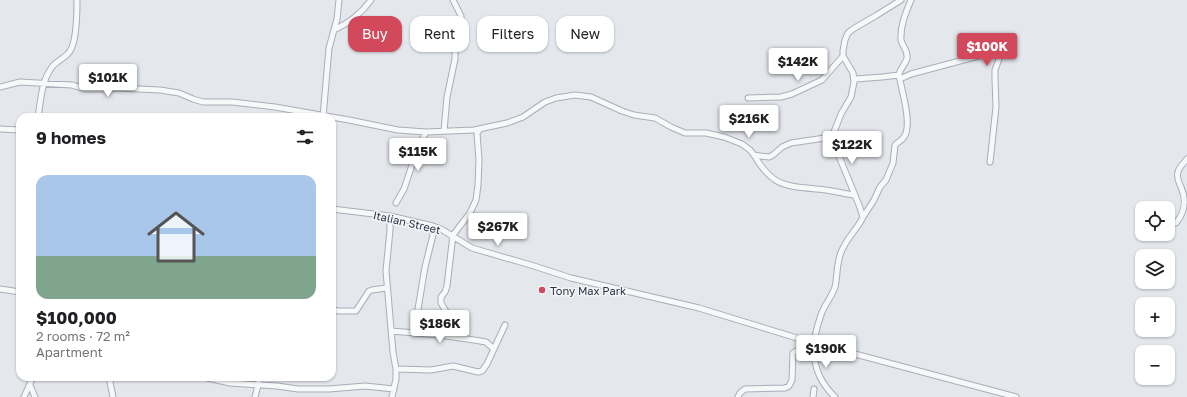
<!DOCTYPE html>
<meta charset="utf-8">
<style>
body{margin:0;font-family:"Golos Text",sans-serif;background:#f2f2f2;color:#202124;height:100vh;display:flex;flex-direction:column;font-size:15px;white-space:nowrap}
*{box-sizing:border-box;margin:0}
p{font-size:13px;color:#757577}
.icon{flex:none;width:22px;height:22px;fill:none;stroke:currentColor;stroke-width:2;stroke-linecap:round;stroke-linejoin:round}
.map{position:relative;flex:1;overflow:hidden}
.drawer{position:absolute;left:16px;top:113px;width:320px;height:268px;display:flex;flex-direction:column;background:#fff;border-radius:12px;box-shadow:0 1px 3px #0004}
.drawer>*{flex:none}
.top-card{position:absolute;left:348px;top:16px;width:380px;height:36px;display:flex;gap:8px}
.controls{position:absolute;left:1135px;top:201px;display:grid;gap:8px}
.controls a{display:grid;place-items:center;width:40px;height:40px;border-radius:8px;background:#fff;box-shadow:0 1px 3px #0004;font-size:20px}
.price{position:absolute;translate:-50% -34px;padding:0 9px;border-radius:4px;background:#fff;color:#222;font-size:13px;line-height:26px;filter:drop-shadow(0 1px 2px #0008)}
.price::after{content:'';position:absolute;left:50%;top:24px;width:12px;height:9px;margin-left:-6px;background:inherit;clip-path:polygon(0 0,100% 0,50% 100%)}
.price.selected{background:#d1495b;color:#fff}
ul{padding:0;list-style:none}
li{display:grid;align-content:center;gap:8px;height:212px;padding:0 20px}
li span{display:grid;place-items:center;height:124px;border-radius:12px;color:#555}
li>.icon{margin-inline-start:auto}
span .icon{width:72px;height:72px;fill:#fffc;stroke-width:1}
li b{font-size:17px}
h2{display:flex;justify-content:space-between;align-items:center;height:48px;padding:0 20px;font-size:17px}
.chip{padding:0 14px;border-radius:12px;background:#fff;box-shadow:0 1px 3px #0004;font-size:14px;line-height:36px}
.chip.selected{background:#d1495b;color:#fff}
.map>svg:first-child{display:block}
</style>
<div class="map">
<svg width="1187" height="397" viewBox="0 0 1187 397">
<rect width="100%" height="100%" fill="#e4e7ec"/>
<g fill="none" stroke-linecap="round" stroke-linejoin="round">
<defs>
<path id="street" d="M 334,30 C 349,23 361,14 371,0
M 855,79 L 882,77 L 899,75
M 900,79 L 911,74 L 971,58 L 990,53 L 997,54 L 999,59 L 995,70 L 995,79 L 996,107 L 990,162
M 0,87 L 20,82 L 72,85 L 85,89 L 106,89 L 117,88 L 160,90 L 179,93 L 193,99 L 203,102 L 232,102 L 275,107 L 349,120 L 398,130 L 426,132 L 474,130 L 507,123 L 523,117 L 545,102 L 556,98 L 575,95 L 591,97 L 622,111 L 634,115 L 655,118 L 671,127 L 685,133 L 706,133 L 724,137 L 742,144 L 750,150 L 754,155 L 760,156 L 769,157 L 773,155 L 782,147 L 791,143 L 825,138 L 833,139
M 748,98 L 781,97 L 792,94 L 822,80 L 843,56
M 38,117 C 41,100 41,82 52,67 C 56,61 66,58 70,51 C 77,41 77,13 77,0
M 323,117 L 329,48 L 337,19 L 339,0
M 0,129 L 20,130
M 444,131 L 447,97 L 455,59 L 455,48 L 461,24 L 461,16 L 453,0
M 754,155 C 772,186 784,186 817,189 C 829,190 842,193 854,195
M 396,203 L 404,189 L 416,153 L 426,132
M 332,209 L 390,216 L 433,226 L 441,229 L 472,248 L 534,266 L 571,278 L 699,308 L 810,342 L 1016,397
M 390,216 L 390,230 L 386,271 L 393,352 L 396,369 L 396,379 L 392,397
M 863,217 L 874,200 L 880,187 L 886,180 L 888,175 L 893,163 L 895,145 C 898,142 902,140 904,137 C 913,125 901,88 899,75 C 900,68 906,64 907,58 C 908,50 902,46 901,40 C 900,26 906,12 911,0
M 1176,223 C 1185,212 1187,201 1181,187 C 1179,182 1176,178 1178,172 C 1179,167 1184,163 1187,159
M 0,289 L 20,292
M 332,309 L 338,311 L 356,311 L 369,291 L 372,290 L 386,288
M 391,331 L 439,335 L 474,340 L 486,342 L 494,349
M 414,333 L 425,267 L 433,235 L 433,226
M 451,336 L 452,322 L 441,303 L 441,297 L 445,292 L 447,286 L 453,235 L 470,213 L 476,200 L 478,185 L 479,160 L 477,133 L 480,129
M 396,369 L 431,370 L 453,366 L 478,372 L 482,371 L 487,364 L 505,325
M 109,377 L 113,397
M 203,377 L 230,383 L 277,386 L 298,389 L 329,389 L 365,386 L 394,389
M 30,385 L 35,397
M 24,397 L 33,377
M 255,397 L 260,377
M 738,397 L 740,393 L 745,389 L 785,388 L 789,386 L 792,380 L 793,353 C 799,347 804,354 810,342
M 813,397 L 814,389
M 835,397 C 810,373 810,345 821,315 C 824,305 832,297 835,287 C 838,274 836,260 843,248 C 848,237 858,228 863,217 L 859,205 L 834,144 L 834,132 L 841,114 L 851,97 L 854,82 L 853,73 L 843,56 L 843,51 L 845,40 L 848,33 L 853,29 L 877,15 L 901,0"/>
</defs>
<!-- street casing -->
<use href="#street" stroke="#a9aeb7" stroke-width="7"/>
<!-- street -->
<use href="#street" stroke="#f7f8fa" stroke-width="5"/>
</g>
<!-- markers -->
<circle fill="#d1495b" stroke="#f4f6f9" stroke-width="1.5" cx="542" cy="290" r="4"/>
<g text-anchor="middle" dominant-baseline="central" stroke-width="3" stroke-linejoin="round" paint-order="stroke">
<!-- street labels -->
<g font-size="11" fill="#2b3445" stroke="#f4f6f9">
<text transform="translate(407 222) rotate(13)">Italian Street</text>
</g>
<!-- poi labels -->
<g font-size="11" fill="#2b3445" stroke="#f4f6f9" text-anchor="start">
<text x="550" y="290">Tony Max Park</text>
</g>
</g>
</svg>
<div class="controls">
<a><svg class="icon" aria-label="locate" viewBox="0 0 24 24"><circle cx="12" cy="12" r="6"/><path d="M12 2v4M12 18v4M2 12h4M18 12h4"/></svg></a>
<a><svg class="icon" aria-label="layers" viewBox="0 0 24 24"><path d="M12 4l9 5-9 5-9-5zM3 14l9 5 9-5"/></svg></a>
<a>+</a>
<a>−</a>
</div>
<b class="price selected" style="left:987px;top:67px">$100K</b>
<b class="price" style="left:798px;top:82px">$142K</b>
<b class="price" style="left:108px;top:98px">$101K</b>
<b class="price" style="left:749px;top:139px">$216K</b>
<b class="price" style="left:852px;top:165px">$122K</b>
<b class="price" style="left:418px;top:172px">$115K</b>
<b class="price" style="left:498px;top:247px">$267K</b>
<b class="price" style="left:440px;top:344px">$186K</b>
<b class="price" style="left:826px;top:369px">$190K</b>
<div class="top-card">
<a class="chip selected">Buy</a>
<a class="chip">Rent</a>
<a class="chip">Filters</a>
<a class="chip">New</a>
</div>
<section class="drawer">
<h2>9 homes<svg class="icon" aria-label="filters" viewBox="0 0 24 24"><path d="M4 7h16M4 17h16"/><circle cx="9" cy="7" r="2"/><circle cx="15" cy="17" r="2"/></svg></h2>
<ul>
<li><span style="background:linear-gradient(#a9c7e8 65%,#7fa58c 0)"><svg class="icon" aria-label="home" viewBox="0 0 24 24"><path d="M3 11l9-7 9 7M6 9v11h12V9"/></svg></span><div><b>$100,000</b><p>2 rooms · 72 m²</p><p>Apartment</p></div></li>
</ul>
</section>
</div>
